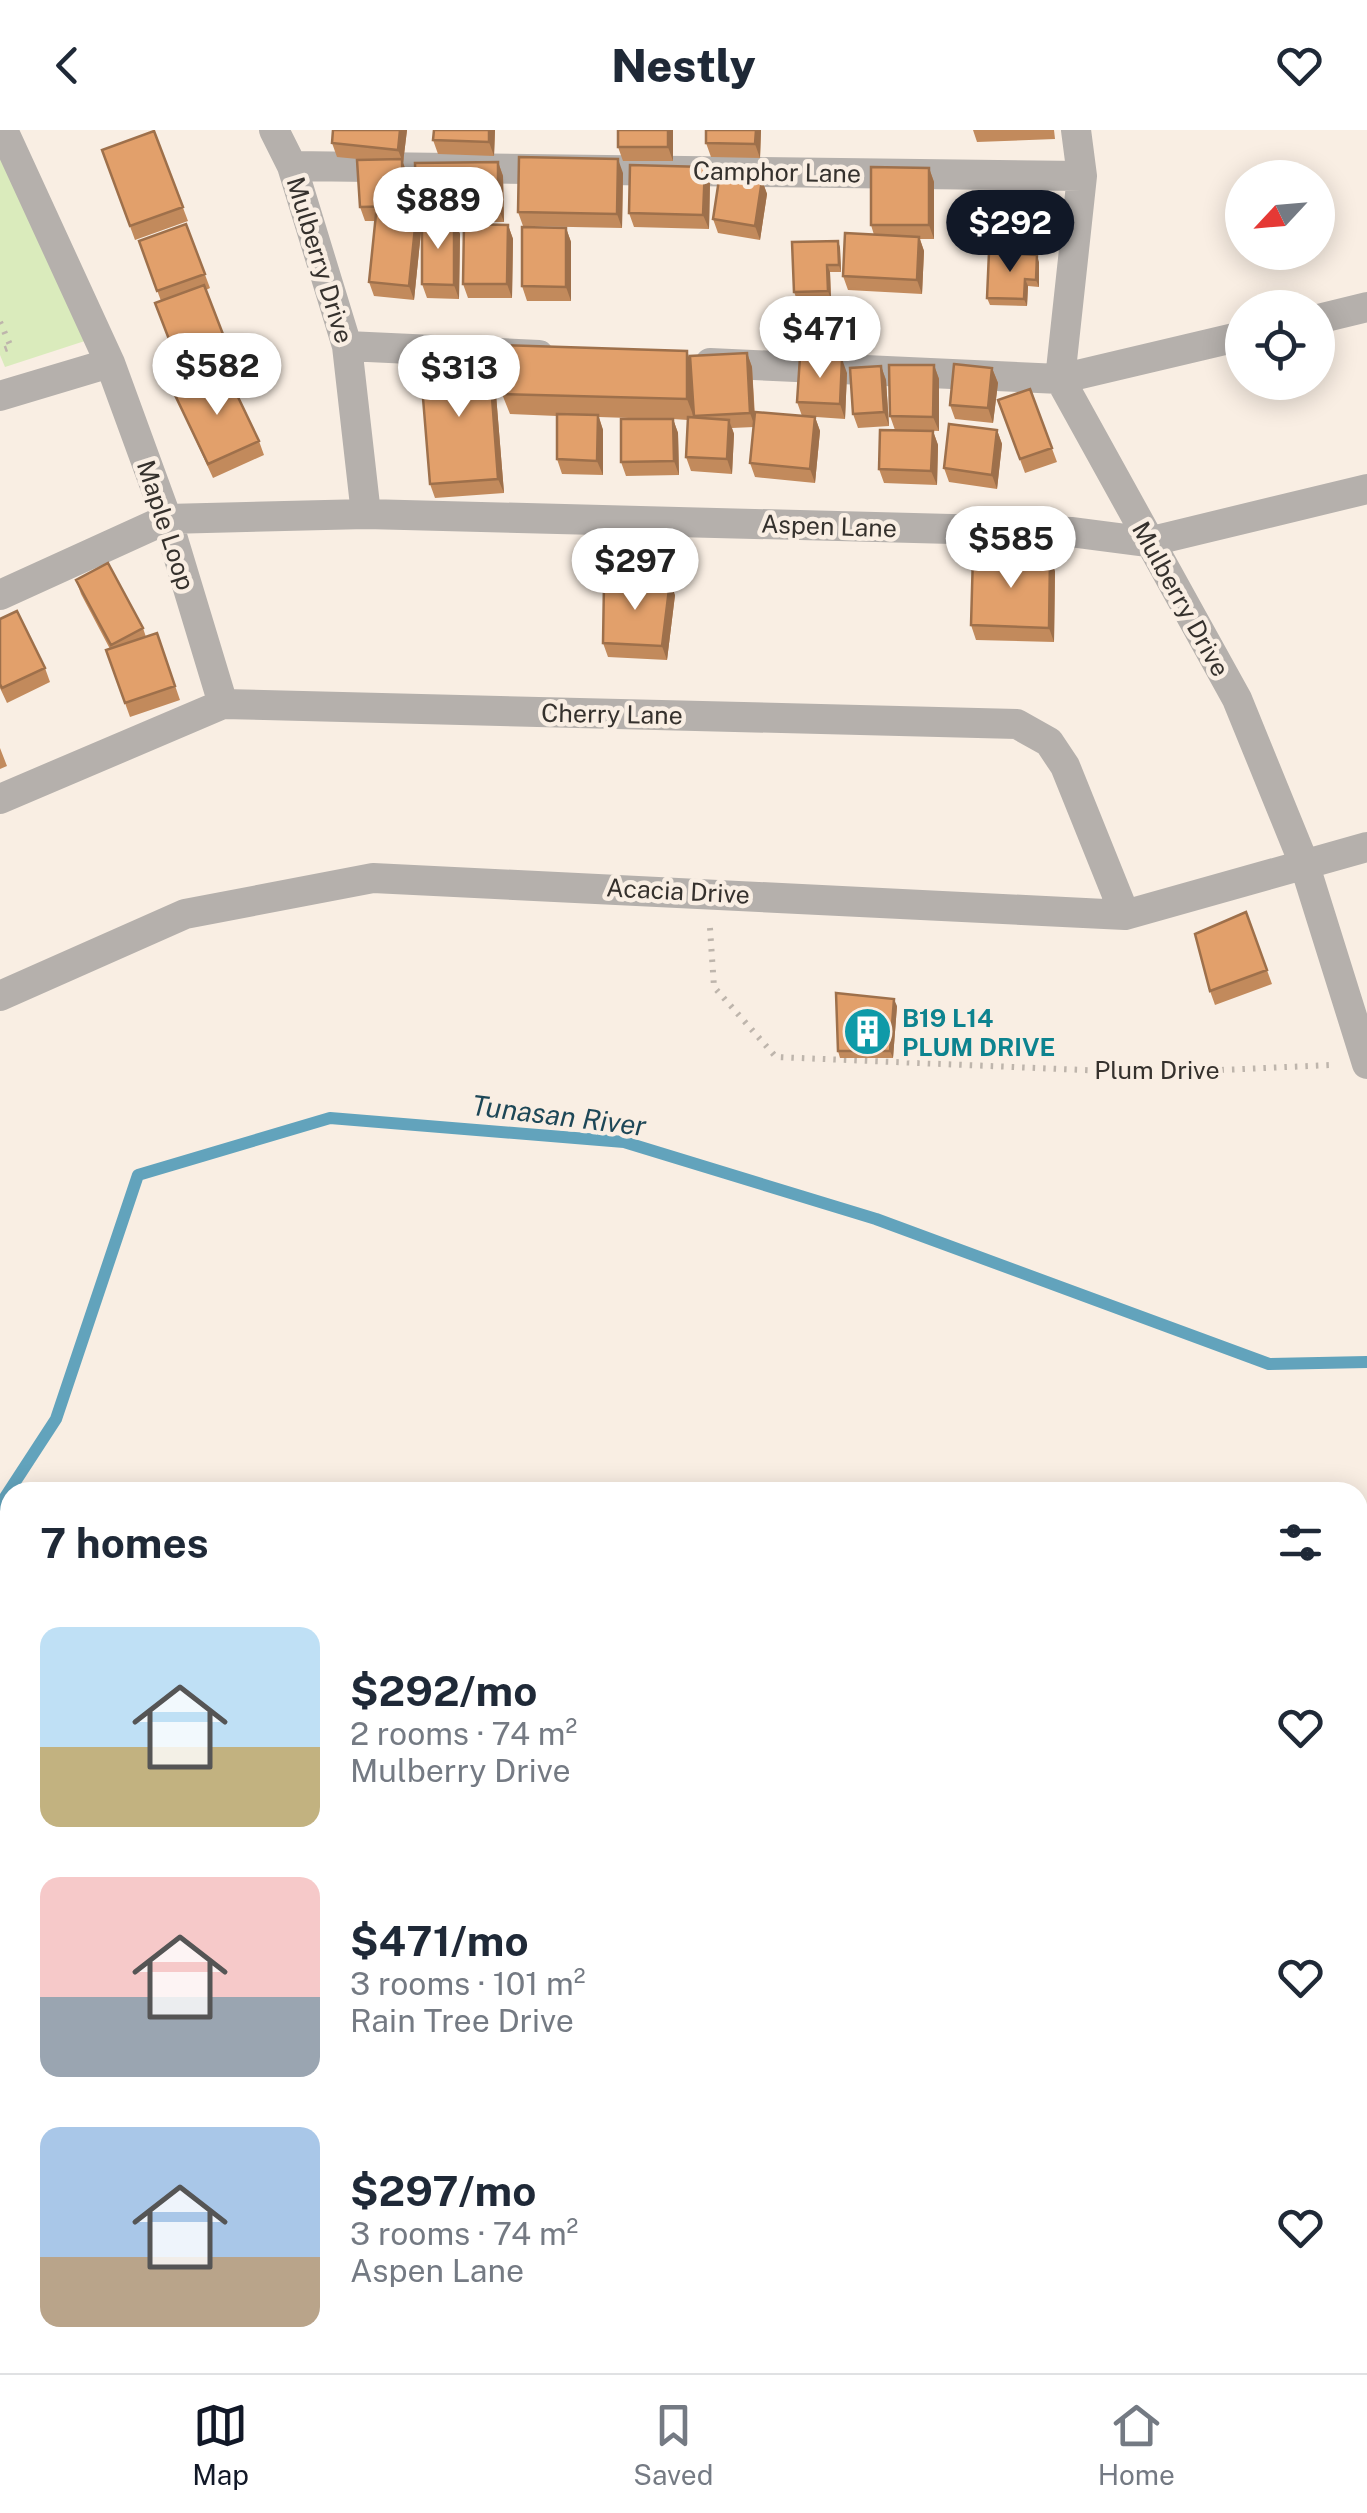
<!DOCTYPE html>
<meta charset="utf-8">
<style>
body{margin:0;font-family:"Public Sans",sans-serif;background:#f6f6f7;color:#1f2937;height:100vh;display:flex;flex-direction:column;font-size:38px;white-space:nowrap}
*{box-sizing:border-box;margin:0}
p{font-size:32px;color:#747a83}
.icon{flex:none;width:55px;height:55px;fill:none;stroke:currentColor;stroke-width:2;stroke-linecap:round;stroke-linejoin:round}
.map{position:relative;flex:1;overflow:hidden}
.sheet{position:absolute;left:0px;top:1352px;width:1368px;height:892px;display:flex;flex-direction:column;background:#fff;border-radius:30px 30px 0 0;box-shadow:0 5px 25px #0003}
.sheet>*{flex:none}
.needle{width:65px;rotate:244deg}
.controls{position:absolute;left:1225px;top:30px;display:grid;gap:20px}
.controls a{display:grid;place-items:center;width:110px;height:110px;border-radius:50%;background:#fff;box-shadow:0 5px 25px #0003;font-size:50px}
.price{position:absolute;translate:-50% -85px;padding:0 22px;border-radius:35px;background:#fff;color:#222;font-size:32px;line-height:65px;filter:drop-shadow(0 2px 5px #0008)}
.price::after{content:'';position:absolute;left:50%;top:60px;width:30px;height:22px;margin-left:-15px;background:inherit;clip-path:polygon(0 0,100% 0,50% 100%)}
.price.on{background:#111827;color:#fff}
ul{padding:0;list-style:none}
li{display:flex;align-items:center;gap:30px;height:250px;padding:0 40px}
li span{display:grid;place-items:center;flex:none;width:280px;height:200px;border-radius:20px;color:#555}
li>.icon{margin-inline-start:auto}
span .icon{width:120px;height:120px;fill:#fffc;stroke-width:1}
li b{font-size:42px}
h2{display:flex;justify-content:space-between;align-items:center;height:120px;padding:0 40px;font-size:42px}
header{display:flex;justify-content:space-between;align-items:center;height:130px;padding:0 40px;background:#fff;font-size:45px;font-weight:800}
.tab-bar{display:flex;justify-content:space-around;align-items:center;height:140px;border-top:2px solid #e0e1e3;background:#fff;font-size:28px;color:#747a83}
.tab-bar a{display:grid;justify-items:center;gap:5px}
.tab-bar .on{color:#111827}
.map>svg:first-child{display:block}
</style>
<header><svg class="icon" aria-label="back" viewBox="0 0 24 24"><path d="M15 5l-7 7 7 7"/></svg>Nestly<svg class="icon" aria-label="heart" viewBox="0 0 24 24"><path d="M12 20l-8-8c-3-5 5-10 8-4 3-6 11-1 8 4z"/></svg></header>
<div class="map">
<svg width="1367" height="2243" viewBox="0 0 1367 2243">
<rect width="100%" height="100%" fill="#f9eee3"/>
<!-- green -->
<path fill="#daebbc" d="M 0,0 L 94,208 L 5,237 L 0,225 Z"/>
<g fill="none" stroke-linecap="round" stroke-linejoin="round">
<!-- stream -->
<path stroke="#62a3bc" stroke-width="12" d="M 0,1375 L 56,1289 L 138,1045 L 330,988 L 624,1012 L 876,1089 L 1269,1234 L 1367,1232"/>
<!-- path -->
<path stroke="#beb5ac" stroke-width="6" stroke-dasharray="2.5 8" stroke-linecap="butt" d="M 0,192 L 11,217 L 0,221
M 710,798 L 714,857 L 776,927 L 1155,943 L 1331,935"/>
<!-- street -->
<path stroke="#b5b0ac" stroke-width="30" d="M 3,0 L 110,233 L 167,389 L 223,574
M 274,0 L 292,36 L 347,216 L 366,384
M 1076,0 L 1082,46 L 1060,249 L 1237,569 L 1305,736 L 1367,934
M 292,36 L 1082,46
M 1318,189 L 1367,177
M 347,216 L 539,225
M 710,233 L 1060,249 L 1242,206
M 0,266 L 110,233
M 0,465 L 167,389 L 366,384 L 1071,402 L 1148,412 L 1367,359
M 0,669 L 223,574 L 1017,594 L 1049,612 L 1065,636 L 1125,785
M 0,866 L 185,784 L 373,748 L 1125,785 L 1367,717"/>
</g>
<!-- wall -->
<path fill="#c28a5c" d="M 333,0 L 407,0 L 403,33 L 407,43 L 408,88 L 416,88 L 421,102 L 414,170 L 374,166 L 369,152 L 376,91 L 365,91 L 360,77 L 368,30 L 337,27 L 332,13 Z
M 434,0 L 495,0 L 494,26 L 438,24 L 433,10 Z
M 673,0 L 673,31 L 623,31 L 618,17 Z
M 706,0 L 761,0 L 760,28 L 711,27 L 706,13 Z
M 973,0 L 1054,0 L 1055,9 L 977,12 Z
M 154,1 L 188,91 L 135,110 L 102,20 Z
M 498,32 L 503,46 L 504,92 L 455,92 L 460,104 L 459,169 L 427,168 L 422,154 L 422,92 L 421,93 L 416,78 Z
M 929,38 L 934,52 L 934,109 L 920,109 L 924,121 L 922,164 L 848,160 L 843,146 L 874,105 L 871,95 Z
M 623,43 L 622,98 L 523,96 L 518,82 Z
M 762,50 L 767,64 L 760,110 L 718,103 L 713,89 Z
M 710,51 L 709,99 L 634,97 L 629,83 Z
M 186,94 L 210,158 L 206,160 L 231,226 L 182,244 L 155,173 L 161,171 L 139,111 Z
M 508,95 L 513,109 L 512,168 L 468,168 L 463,154 Z
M 566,98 L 571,112 L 571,171 L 527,171 L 522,156 Z
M 838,111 L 840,118 L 841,142 L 830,142 L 831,169 L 797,170 L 794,162 Z
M 1039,132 L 1039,157 L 1028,156 L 1027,176 L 990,175 L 987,168 Z
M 747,223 L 752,237 L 755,286 L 815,287 L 820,301 L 815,353 L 755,347 L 750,333 L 754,297 L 732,298 L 734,304 L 732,344 L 691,341 L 686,327 L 688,290 L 673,289 L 678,303 L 679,345 L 626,346 L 621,332 L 658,289 L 599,287 L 603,300 L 603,345 L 562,344 L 557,329 L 557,286 L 510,284 L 502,264 Z
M 489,226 L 494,240 L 504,363 L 435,368 L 430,354 Z
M 934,235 L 939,249 L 939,301 L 913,300 L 933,301 L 938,315 L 937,355 L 884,353 L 879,339 L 895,300 L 890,286 Z
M 881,236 L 886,250 L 889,296 L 858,298 L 853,284 Z
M 992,238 L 998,253 L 993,293 L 955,289 L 950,275 Z
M 847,243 L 845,289 L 802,286 L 797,272 Z
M 1030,259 L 1057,332 L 1025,343 L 998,270 Z
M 175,265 L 259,311 L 264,325 L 213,348 Z
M 997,300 L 1002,314 L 997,359 L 949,352 L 944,338 Z
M 1055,441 L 1054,512 L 976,510 L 971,495 Z
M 76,450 L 143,498 L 146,507 L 157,503 L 180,570 L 130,587 L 106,520 L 110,519 L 81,464 Z
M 675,465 L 667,530 L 608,527 L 603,513 Z
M 0,489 L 45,538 L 50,552 L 7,573 L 0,558 Z
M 0,618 L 7,636 L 0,639 Z
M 1246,782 L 1272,854 L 1215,875 L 1210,861 Z
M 897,876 L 893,928 L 840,928 L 838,921 Z"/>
<!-- shaded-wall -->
<path fill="#9e704b" d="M 400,0 L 407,0 L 403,33 L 407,43 L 408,90 L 403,76 L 402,30 L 398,20 Z
M 489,0 L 495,0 L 494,26 L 489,12 Z
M 668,0 L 673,0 L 673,31 L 668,17 Z
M 756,0 L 761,0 L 760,28 L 755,14 Z
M 618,29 L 623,43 L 622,98 L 617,84 Z
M 498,32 L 503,46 L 504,92 L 498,77 Z
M 705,37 L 710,51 L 709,99 L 703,85 Z
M 929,38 L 934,52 L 934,109 L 929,95 Z
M 762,50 L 767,64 L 760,110 L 755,96 Z
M 416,88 L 421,102 L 414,170 L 409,156 Z
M 454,90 L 460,104 L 459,169 L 454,155 Z
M 508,95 L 513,109 L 512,168 L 507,154 Z
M 566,98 L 571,112 L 571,171 L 566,157 Z
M 919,107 L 924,121 L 922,164 L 917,150 Z
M 838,111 L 840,118 L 841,142 L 839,135 Z
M 1037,125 L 1039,132 L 1039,157 L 1036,150 Z
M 827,135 L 830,142 L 831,169 L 828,161 Z
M 1025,149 L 1028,156 L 1027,176 L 1024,169 Z
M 687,221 L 694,241 L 695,290 L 687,269 Z
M 747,223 L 752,237 L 755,297 L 750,283 Z
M 489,226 L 494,240 L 504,363 L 498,349 Z
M 842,229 L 847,243 L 845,289 L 840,274 Z
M 934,235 L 939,249 L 939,301 L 933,287 Z
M 881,236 L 886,250 L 889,296 L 884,282 Z
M 992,238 L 998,253 L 993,293 L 988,278 Z
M 598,285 L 603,300 L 603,345 L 597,331 Z
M 815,287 L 820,301 L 815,353 L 810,339 Z
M 673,289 L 678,303 L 679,345 L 674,331 Z
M 729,290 L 734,304 L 732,344 L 727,329 Z
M 997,300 L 1002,314 L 997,359 L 992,345 Z
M 933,301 L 938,315 L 937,355 L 931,341 Z
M 1050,427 L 1055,441 L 1054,512 L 1049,498 Z
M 670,451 L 675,465 L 667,530 L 662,516 Z
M 894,869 L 897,876 L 893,928 L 890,921 Z"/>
<!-- building -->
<path fill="#e2a06b" stroke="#9e704b" stroke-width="2.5" d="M 333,0 L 400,0 L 398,20 L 332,13 Z
M 434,0 L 489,0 L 489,12 L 433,10 Z
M 618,0 L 668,0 L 668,17 L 618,17 Z
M 706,0 L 756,0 L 755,14 L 706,13 Z
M 154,1 L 183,77 L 130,96 L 102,20 Z
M 519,27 L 618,29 L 617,84 L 518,82 Z
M 402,29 L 403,76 L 360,77 L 357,30 Z
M 498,32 L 498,77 L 416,78 L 415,33 Z
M 630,35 L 705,37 L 703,85 L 629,83 Z
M 871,37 L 929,38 L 929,95 L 871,95 Z
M 720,43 L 762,50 L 755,96 L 713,89 Z
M 376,84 L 416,88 L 409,156 L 369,152 Z
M 422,89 L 454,90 L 454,155 L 422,154 Z
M 186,94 L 205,144 L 157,161 L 139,111 Z
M 464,94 L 508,95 L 507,154 L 463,154 Z
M 522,97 L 566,98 L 566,157 L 522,156 Z
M 845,103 L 919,107 L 917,150 L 843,146 Z
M 838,111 L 839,135 L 827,135 L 828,161 L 794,162 L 792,112 Z
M 989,122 L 1037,125 L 1036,150 L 1025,149 L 1024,169 L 987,168 Z
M 204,155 L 226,212 L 177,230 L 155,173 Z
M 500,215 L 687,221 L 687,269 L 502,264 Z
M 747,223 L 750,283 L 694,286 L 690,226 Z
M 489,226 L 498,349 L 430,354 L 420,231 Z
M 800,227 L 842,229 L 840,274 L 797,272 Z
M 954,234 L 992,238 L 988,278 L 950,275 Z
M 889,235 L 934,235 L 933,287 L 890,286 Z
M 881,236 L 884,282 L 853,284 L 850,238 Z
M 226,242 L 259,311 L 208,334 L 175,265 Z
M 1030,259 L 1052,318 L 1020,329 L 998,270 Z
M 755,282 L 815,287 L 810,339 L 750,333 Z
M 557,284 L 598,285 L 597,331 L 557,329 Z
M 688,287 L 729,290 L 727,329 L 686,327 Z
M 621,289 L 673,289 L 674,331 L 621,332 Z
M 949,294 L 997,300 L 992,345 L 944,338 Z
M 880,300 L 933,301 L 931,341 L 879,339 Z
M 973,425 L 1050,427 L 1049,498 L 971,495 Z
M 108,433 L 143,498 L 111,515 L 76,450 Z
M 670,451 L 662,516 L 603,513 L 604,453 Z
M 17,481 L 45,538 L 2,558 L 0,554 L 0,489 Z
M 157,503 L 175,556 L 125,573 L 106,520 Z
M 1246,782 L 1267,840 L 1210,861 L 1195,804 Z
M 836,863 L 894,869 L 890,921 L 838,921 Z"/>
<!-- icons -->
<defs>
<symbol id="building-disc" viewBox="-11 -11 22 22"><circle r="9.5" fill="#0f9aa8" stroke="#f9eee3"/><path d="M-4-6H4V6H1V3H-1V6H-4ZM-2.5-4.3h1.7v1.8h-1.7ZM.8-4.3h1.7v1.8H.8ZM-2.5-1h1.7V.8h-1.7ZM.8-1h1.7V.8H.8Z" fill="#fff"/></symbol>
</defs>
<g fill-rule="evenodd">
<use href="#building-disc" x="840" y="874" width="55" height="55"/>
</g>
<g text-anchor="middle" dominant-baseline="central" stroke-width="9" stroke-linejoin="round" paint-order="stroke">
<!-- street labels -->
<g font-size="25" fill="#35312d" stroke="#f9eee3">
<text transform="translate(777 42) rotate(1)">Camphor Lane</text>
<text transform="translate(320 130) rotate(73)">Mulberry Drive</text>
<text transform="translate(166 395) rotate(72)">Maple Loop</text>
<text transform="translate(829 396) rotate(2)">Aspen Lane</text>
<text transform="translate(1181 469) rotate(61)">Mulberry Drive</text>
<text transform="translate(612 584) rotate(1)">Cherry Lane</text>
<text transform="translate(678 761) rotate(3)">Acacia Drive</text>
<text x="1157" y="940">Plum Drive</text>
</g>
<!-- culture labels -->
<g font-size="25" font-weight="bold" fill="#0d838f" stroke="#f9eee3" text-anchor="start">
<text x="902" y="888">B19 L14<tspan x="902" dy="29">PLUM DRIVE</tspan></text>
</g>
<!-- water labels -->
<g font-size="28" font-style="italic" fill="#1d4757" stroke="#f9eee3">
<text transform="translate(559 985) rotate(7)">Tunasan River</text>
</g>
</g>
</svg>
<div class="controls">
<a><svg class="needle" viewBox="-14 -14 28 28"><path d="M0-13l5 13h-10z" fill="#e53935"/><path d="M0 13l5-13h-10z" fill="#747a83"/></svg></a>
<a><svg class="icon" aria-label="locate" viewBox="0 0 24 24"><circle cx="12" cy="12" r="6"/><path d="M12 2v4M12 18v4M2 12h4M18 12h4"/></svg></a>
</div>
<b class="price" style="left:438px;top:122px">$889</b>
<b class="price on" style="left:1010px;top:145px">$292</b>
<b class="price" style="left:820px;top:251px">$471</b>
<b class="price" style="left:217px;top:288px">$582</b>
<b class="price" style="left:459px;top:290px">$313</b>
<b class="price" style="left:1011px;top:461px">$585</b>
<b class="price" style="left:635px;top:483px">$297</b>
<section class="sheet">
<h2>7 homes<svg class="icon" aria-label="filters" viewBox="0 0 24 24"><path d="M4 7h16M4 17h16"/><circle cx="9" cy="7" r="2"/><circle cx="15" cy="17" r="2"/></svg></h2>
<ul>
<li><span style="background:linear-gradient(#bfe0f5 60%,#c2b280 0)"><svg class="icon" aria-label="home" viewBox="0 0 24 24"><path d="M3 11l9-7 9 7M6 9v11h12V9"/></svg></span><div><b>$292/mo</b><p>2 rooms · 74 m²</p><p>Mulberry Drive</p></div><svg class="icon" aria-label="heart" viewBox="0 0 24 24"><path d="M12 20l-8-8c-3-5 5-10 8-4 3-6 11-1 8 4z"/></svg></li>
<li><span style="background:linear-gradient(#f6c9c9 60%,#9aa5b1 0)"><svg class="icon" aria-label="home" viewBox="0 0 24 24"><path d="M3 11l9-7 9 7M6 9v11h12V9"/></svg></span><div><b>$471/mo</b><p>3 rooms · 101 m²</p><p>Rain Tree Drive</p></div><svg class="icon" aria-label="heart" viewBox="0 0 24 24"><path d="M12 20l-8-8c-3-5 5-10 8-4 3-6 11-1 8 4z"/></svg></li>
<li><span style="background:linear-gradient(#a9c7e8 65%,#b9a48a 0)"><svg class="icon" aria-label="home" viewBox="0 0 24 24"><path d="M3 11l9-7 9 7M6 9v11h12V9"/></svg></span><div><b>$297/mo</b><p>3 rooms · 74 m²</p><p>Aspen Lane</p></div><svg class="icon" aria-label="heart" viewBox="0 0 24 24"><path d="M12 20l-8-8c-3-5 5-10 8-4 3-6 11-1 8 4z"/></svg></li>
</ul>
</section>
</div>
<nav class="tab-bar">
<a class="on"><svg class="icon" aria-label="map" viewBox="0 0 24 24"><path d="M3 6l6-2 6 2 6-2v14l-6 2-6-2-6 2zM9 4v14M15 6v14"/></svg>Map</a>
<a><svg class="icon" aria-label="saved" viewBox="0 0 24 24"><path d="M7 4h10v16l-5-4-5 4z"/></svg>Saved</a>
<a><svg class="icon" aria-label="home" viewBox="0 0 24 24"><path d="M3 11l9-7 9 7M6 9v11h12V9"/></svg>Home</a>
</nav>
